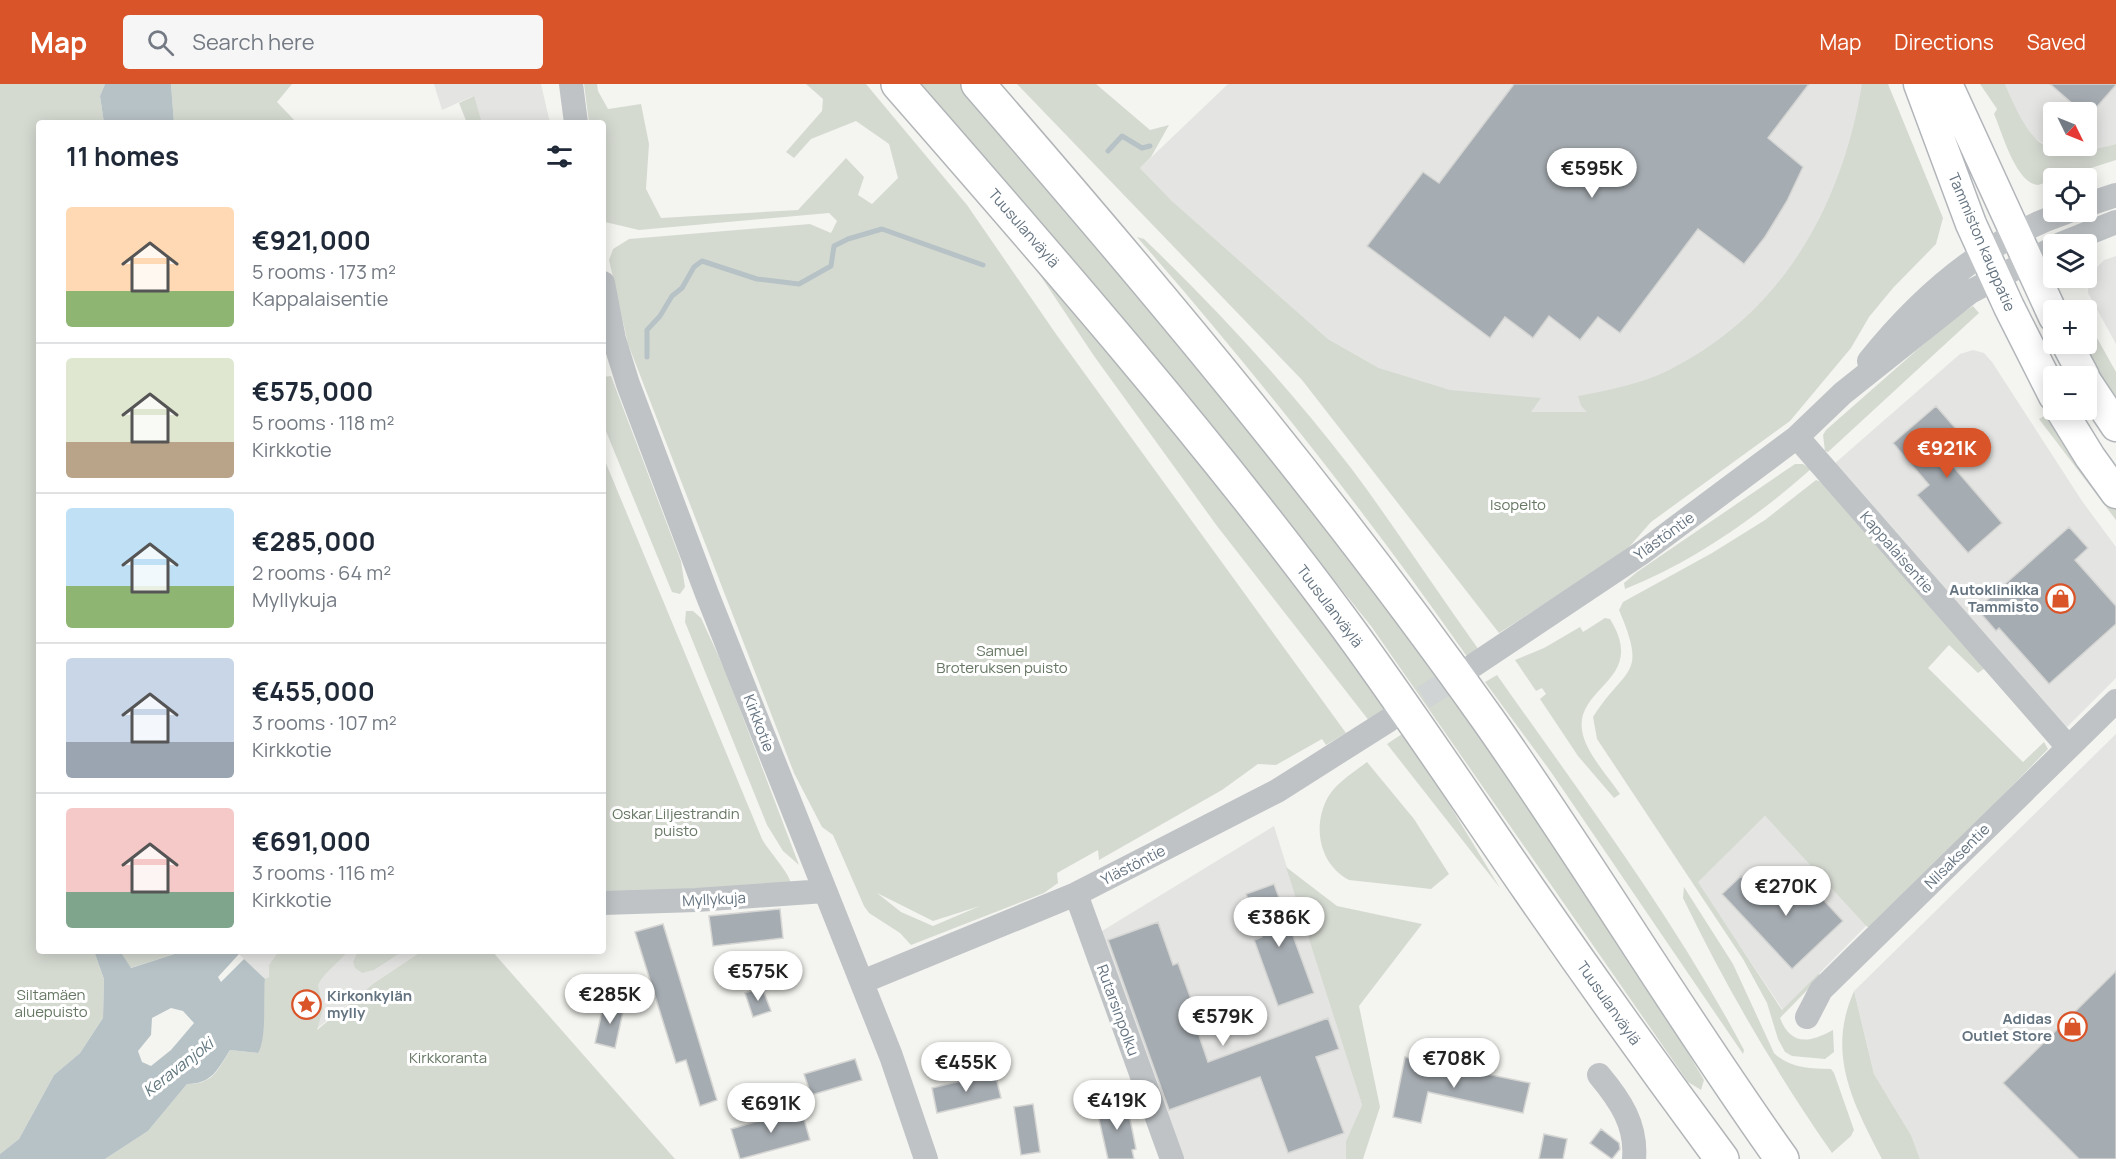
<!DOCTYPE html>
<meta charset="utf-8">
<style>
body{margin:0;font-family:Manrope,sans-serif;background:#f6f6f7;color:#1f2937;height:100vh;display:flex;flex-direction:column;font-size:22px;white-space:nowrap}
*{box-sizing:border-box;margin:0}
p{font-size:20px;color:#747a83}
.icon{flex:none;width:33px;height:33px;fill:none;stroke:currentColor;stroke-width:2;stroke-linecap:round;stroke-linejoin:round}
.map{position:relative;flex:1;overflow:hidden}
.side{position:absolute;left:36px;top:36px;width:570px;height:834px;display:flex;flex-direction:column;background:#fff;border-radius:6px;box-shadow:0 3px 15px #0003}
.side>*{flex:none}
.needle{width:39px;rotate:133deg}
.controls{position:absolute;left:2043px;top:18px;display:grid;gap:12px}
.controls a{display:grid;place-items:center;width:54px;height:54px;border-radius:6px;background:#fff;box-shadow:0 3px 15px #0003;font-size:30px}
.price{position:absolute;translate:-50% -51px;padding:0 14px;border-radius:21px;background:#fff;color:#222;font-size:20px;line-height:39px;filter:drop-shadow(0 2px 3px #0008)}
.price::after{content:'';position:absolute;left:50%;top:36px;width:18px;height:14px;margin-left:-9px;background:inherit;clip-path:polygon(0 0,100% 0,50% 100%)}
.price.current{background:#da5429;color:#fff}
ul{padding:0;list-style:none}
li{display:flex;align-items:center;gap:18px;height:150px;padding:0 30px}
li+li{border-top:2px solid #e0e1e3}
li span{display:grid;place-items:center;flex:none;width:168px;height:120px;border-radius:6px;color:#555}
li>.icon{margin-inline-start:auto}
span .icon{width:72px;height:72px;fill:#fffc;stroke-width:1}
li b{font-size:26px}
h2{display:flex;justify-content:space-between;align-items:center;height:72px;padding:0 30px;font-size:26px}
header{display:flex;align-items:center;gap:36px;box-sizing:border-box;height:84px;padding:0 30px;background:#da5429;color:#fff}
header strong{font-size:28px}
nav{display:flex;gap:33px;margin-inline-start:auto;font-size:21px}
.search{width:420px;height:54px;background:#f6f6f7;display:flex;align-items:center;gap:15px;box-sizing:border-box;padding:0 21px;border-radius:6px;color:#747a83;font-size:22px}
.map>svg:first-child{display:block}
</style>
<header>
<strong>Map</strong>
<div class="search"><svg class="icon" aria-label="search" viewBox="0 0 24 24"><circle cx="10" cy="10" r="6"/><path d="M15 15l6 6"/></svg>Search here</div>
<nav><a>Map</a><a>Directions</a><a>Saved</a></nav>
</header>
<div class="map">
<svg width="2116" height="1075" viewBox="0 0 2116 1075">
<rect width="100%" height="100%" fill="#f4f4f0"/>
<!-- built -->
<path fill="#e4e5e3" fill-rule="evenodd" d="M 434,0 L 541,0 L 550,39 L 482,39 L 473,12 L 442,26 Z
M 1228,0 L 1876,0 L 1823,186 L 1626,325 L 1569,330 L 1498,326 L 1379,284 L 1328,255 L 1172,117 L 1140,84 Z
M 2005,0 L 2116,0 L 2116,60 L 2084,69 L 2069,70 L 2051,65 L 2031,51 L 2017,29 ZM 2054,28 L 2086,28 L 2086,62 L 2054,62 Z
M 2116,172 L 2116,260 L 2088,209 L 2089,191 L 2104,176 Z
M 1973,266 L 1984,269 L 1992,278 L 2082,417 L 2116,463 L 2116,594 L 2065,645 L 1834,380 L 1960,270 Z
M 2116,650 L 2116,1075 L 1920,1075 L 1911,1051 L 1874,990 L 1854,907 Z
M 1765,732 L 1866,842 L 1783,926 L 1697,798 Z
M 1274,742 L 1362,1021 L 1346,1057 L 1346,1075 L 1178,1075 L 1097,850 Z
M 236,867 L 422,867 L 374,899 L 279,975 L 265,896 Z"/>
<!-- green -->
<path fill="#d5dad1" fill-rule="evenodd" d="M 0,0 L 105,0 L 100,12 L 104,39 L 39,39 L 39,867 L 94,867 L 104,895 L 103,934 L 80,969 L 54,991 L 19,1055 L 0,1070 Z
M 171,0 L 292,0 L 277,18 L 297,39 L 174,39 Z
M 584,0 L 597,0 L 598,7 L 608,25 L 641,20 L 649,60 L 646,105 L 661,134 L 798,126 L 846,74 L 864,93 L 858,111 L 872,120 L 898,94 L 889,60 L 856,37 L 811,55 L 794,74 L 786,68 L 822,27 L 823,15 L 806,0 L 866,0 L 967,121 L 1056,250 L 1346,649 L 1326,661 L 1322,655 L 1276,681 L 1258,680 L 1222,706 L 1099,776 L 1098,766 L 1057,789 L 1058,799 L 1044,809 L 911,861 L 900,849 L 869,829 L 864,822 L 833,751 L 822,743 L 794,689 L 628,260 L 609,176 L 613,165 L 629,155 L 810,140 L 831,149 L 837,137 L 829,129 L 639,146 L 605,138 L 603,134 L 603,39 L 589,39 ZM 877,809 L 933,837 L 980,822 L 933,842 L 901,828 Z
M 918,0 L 961,0 L 1032,80 L 1393,524 L 1636,881 L 1704,996 L 1701,1006 L 1688,998 L 1371,542 L 1191,318 Z
M 1017,0 L 1096,0 L 1150,46 L 1169,41 L 1151,73 L 1140,84 L 1172,117 L 1328,255 L 1379,284 L 1450,306 L 1541,314 L 1531,328 L 1587,328 L 1581,322 L 1578,312 C 1609,306 1641,300 1669,286 C 1783,229 1842,121 1862,0 L 1888,0 L 1943,134 L 1936,160 L 1893,204 L 1869,233 L 1851,264 L 1790,337 L 1651,438 L 1623,470 L 1499,549 L 1302,296 Z
M 1980,0 L 2005,0 C 2032,64 2046,79 2116,60 L 2116,76 L 2038,101 C 2016,100 2002,48 1994,30 L 1997,25 Z
M 474,12 L 482,39 L 467,39 L 459,19 Z
M 1137,153 L 1144,155 C 1218,226 1288,302 1351,384 C 1395,443 1436,506 1479,566 L 1468,574 C 1365,427 1255,288 1137,153 Z
M 1036,185 L 1045,192 C 1163,334 1284,474 1387,628 L 1370,638 L 1217,442 L 1094,272 Z
M 1973,222 L 1979,229 L 1828,368 L 1825,367 L 1823,351 L 1826,346 L 1951,236 Z
M 2087,236 L 2116,288 L 2116,320 L 2083,260 L 2086,260 Z
M 611,292 L 681,477 L 685,503 L 680,510 L 672,508 L 603,340 L 603,293 Z
M 2046,331 L 2070,360 L 2116,425 L 2116,436 L 2039,335 Z
M 603,372 L 762,755 C 768,766 792,792 791,801 L 603,810 Z
M 1795,380 L 1803,380 L 1811,385 C 1757,433 1693,478 1625,505 L 1624,499 L 1637,488 Z
M 1816,396 L 1824,399 L 1985,584 L 1978,589 L 1949,561 L 1928,584 L 2023,678 L 2044,658 L 2048,665 L 1873,845 L 1866,842 L 1765,732 L 1698,798 L 1782,926 L 1819,889 L 1820,893 L 1780,934 C 1791,962 1809,959 1833,946 L 1834,968 L 1825,975 L 1792,972 L 1785,968 L 1778,955 L 1767,919 L 1743,875 L 1597,655 L 1593,633 C 1626,581 1648,594 1619,526 L 1623,518 L 1712,469 L 1765,436 Z
M 686,527 L 693,527 L 701,534 L 725,586 L 799,781 L 783,767 L 767,741 L 685,538 Z
M 1605,534 L 1610,535 C 1648,596 1576,602 1582,646 C 1585,668 1608,692 1620,710 L 1614,714 L 1578,672 L 1540,615 L 1546,610 L 1542,604 L 1536,607 L 1515,576 L 1544,564 L 1580,543 L 1583,548 Z
M 1497,591 C 1583,713 1674,834 1744,966 L 1743,970 L 1551,688 L 1485,598 Z
M 1402,650 L 1429,687 L 1500,804 L 1387,660 Z
M 1367,678 L 1414,735 L 1449,790 L 1431,805 L 1349,796 C 1319,780 1312,742 1328,713 C 1336,699 1354,688 1367,678 Z
M 1286,783 L 1337,822 L 1422,840 L 1359,922 L 1380,1023 L 1363,1075 L 1346,1075 L 1346,1057 L 1362,1021 Z
M 1684,803 L 1733,880 L 1774,969 C 1789,984 1810,985 1831,985 L 1834,989 L 1854,1046 L 1851,1052 L 1832,1069 C 1775,987 1726,903 1683,814 Z
M 120,867 L 184,867 L 130,884 Z
M 279,867 L 348,867 C 339,878 323,890 318,901 L 323,925 L 317,946 L 374,899 L 422,867 L 492,867 L 675,1075 L 105,1075 L 148,1047 L 187,1000 C 212,1001 219,985 230,966 L 258,969 L 265,895 L 269,893 L 269,881 Z
M 358,867 L 403,867 L 374,886 L 362,889 L 355,884 L 353,878 Z
M 1854,907 L 1874,990 L 1911,1051 L 1920,1075 L 1882,1075 C 1853,1019 1826,970 1854,907 Z"/>
<!-- water -->
<path fill="#b7c2c6" fill-rule="evenodd" d="M 105,0 L 171,0 L 174,39 L 104,39 L 100,12 Z
M 94,867 L 120,867 L 131,884 L 184,867 L 236,867 L 239,870 L 218,893 L 221,898 L 244,875 L 265,895 C 263,917 267,954 258,969 L 230,966 C 218,985 212,1000 187,1000 L 148,1047 L 105,1075 L 0,1075 L 0,1070 L 19,1055 L 54,991 L 80,969 L 103,934 L 104,895 ZM 171,924 L 183,927 L 194,939 L 171,966 L 151,982 L 142,978 L 138,967 L 151,951 L 152,934 Z"/>
<g fill="none" stroke-linecap="round" stroke-linejoin="round">
<!-- stream -->
<path stroke="#b7c2c6" stroke-width="5" d="M 1108,67 L 1122,52 L 1142,64 L 1150,62
M 647,273 L 647,246 L 660,232 L 672,212 L 682,204 L 694,183 L 702,177 L 757,195 L 799,200 L 831,182 L 834,162 L 848,155 L 882,145 L 983,181"/>
</g>
<!-- building -->
<path fill="#a6adb2" stroke="#d5d5d3" stroke-width="1.5" d="M 1514,0 L 1809,0 L 1768,54 L 1803,83 L 1787,117 L 1765,153 L 1744,180 L 1698,145 L 1620,249 L 1598,233 L 1580,256 L 1549,232 L 1533,254 L 1505,233 L 1490,254 L 1367,162 L 1423,88 L 1439,99 Z
M 2050,0 L 2116,0 L 2116,1 L 2088,33 L 2086,28 L 2082,28 Z
M 1936,322 L 1971,362 L 1951,380 L 2002,439 L 1968,469 L 1917,411 L 1929,401 L 1893,359 Z
M 2069,443 L 2088,464 L 2075,476 L 2116,522 L 2116,540 L 2049,600 L 1999,544 L 1996,547 L 1977,525 Z
M 1741,792 L 1762,814 L 1783,794 L 1795,807 L 1806,797 L 1843,837 L 1792,885 L 1722,810 Z
M 1274,800 L 1314,909 L 1278,922 L 1254,856 L 1262,853 L 1246,810 Z
M 780,825 L 783,854 L 713,862 L 709,832 Z
M 1158,838 L 1173,881 L 1178,879 L 1196,929 L 1192,931 L 1208,978 L 1328,934 L 1339,965 L 1316,973 L 1344,1049 L 1288,1069 L 1260,993 L 1169,1026 L 1108,856 Z
M 663,840 L 717,1016 L 700,1022 L 686,976 L 676,979 L 635,848 Z
M 2116,887 L 2116,1075 L 2079,1075 L 2003,999 Z
M 762,903 L 771,927 L 753,933 L 745,909 Z
M 604,918 L 624,923 L 615,964 L 595,959 Z
M 1405,973 L 1530,999 L 1523,1029 L 1428,1008 L 1421,1039 L 1393,1033 Z
M 855,975 L 862,996 L 811,1011 L 804,990 Z
M 995,989 L 1001,1014 L 937,1029 L 932,1004 Z
M 1121,1016 L 1123,1027 L 1128,1026 L 1131,1040 L 1136,1065 L 1132,1066 L 1134,1075 L 1108,1075 L 1096,1022 Z
M 1033,1020 L 1040,1068 L 1021,1071 L 1014,1023 Z
M 801,1025 L 810,1056 L 740,1075 L 731,1045 Z
M 1601,1045 L 1619,1059 L 1620,1065 L 1612,1075 L 1590,1059 Z
M 1544,1050 L 1567,1055 L 1563,1075 L 1539,1075 Z"/>
<g fill="none" stroke-linecap="round" stroke-linejoin="round">
<!-- minor-tunnel -->
<path stroke="#d0d4d4" stroke-width="24" stroke-dasharray="24 12" stroke-linecap="butt" d="M 1393,633 L 1470,584"/>
<defs>
<path id="major" d="M 1919,0 L 1971,140 L 2009,223 L 2054,312
M 1947,0 L 2054,233
M 2067,260 L 2084,292
M 2086,297 L 2116,342
M 2061,326 L 2090,373 L 2116,409"/>
<path id="highway" d="M 898,0 C 1050,174 1203,349 1341,535 C 1406,623 1466,714 1528,804 C 1591,895 1656,986 1722,1075
M 978,0 C 1157,206 1331,414 1489,637 C 1590,781 1680,932 1782,1075"/>
</defs>
<!-- major casing -->
<use href="#major" stroke="#b2b6ba" stroke-width="33"/>
<!-- highway casing -->
<use href="#highway" stroke="#b2b5b8" stroke-width="36"/>
<!-- minor -->
<path stroke="#bfc3c6" stroke-width="24" d="M 571,0 L 576,39
M 2086,121 L 2116,111
M 2061,160 L 2116,138
M 603,199 L 614,255 L 628,300 L 707,510 L 891,972 L 926,1075
M 1869,277 C 1921,212 1987,155 2067,128
M 1797,353 L 2068,663
M 1474,581 L 1643,468 L 1797,353 L 1843,309 L 1970,208 L 2054,164
M 1076,810 L 1172,1075
M 603,819 L 696,816 L 825,807
M 862,898 L 1076,810 L 1277,707 L 1389,636
M 1807,933 L 1821,906 L 2116,617
M 1599,991 C 1620,1016 1637,1041 1634,1075"/>
<!-- major -->
<use href="#major" stroke="#fff" stroke-width="30"/>
<!-- highway -->
<use href="#highway" stroke="#fff" stroke-width="33"/>
</g>
<!-- icons -->
<defs>
<symbol id="shop-ring" viewBox="-11 -11 22 22"><circle r="9.5" fill="#fff" stroke="#da5429" stroke-width="1.5"/><path d="M-5-2.5h2.3a2.7 3.5 0 0 1 5.4 0H5L5.5 6h-11ZM-1.5-2.5h3a1.5 2.3 0 0 0-3 0Z" fill="#da5429"/></symbol>
<symbol id="sight-ring" viewBox="-11 -11 22 22"><circle r="9.5" fill="#fff" stroke="#da5429" stroke-width="1.5"/><path d="M0-6L1.8-2.2L6-1.7L2.9 1.2L3.7 5.4L0 3.3L-3.7 5.4L-2.9 1.2L-6-1.7L-1.8-2.2Z" fill="#da5429"/></symbol>
</defs>
<g fill-rule="evenodd">
<use href="#shop-ring" x="2044" y="498" width="33" height="33"/>
<use href="#sight-ring" x="290" y="904" width="33" height="33"/>
<use href="#shop-ring" x="2056" y="926" width="33" height="33"/>
</g>
<g text-anchor="middle" dominant-baseline="central" stroke-width="6" stroke-linejoin="round" paint-order="stroke">
<!-- street labels -->
<g font-size="15" fill="#647380" stroke="#fff">
<text transform="translate(1024 144) rotate(49)">Tuusulanväylä</text>
<text transform="translate(1982 158) rotate(67)">Tammiston kauppatie</text>
<text transform="translate(1664 452) rotate(-36)">Ylästöntie</text>
<text transform="translate(1897 468) rotate(49)">Kappalaisentie</text>
<text transform="translate(1330 522) rotate(53)">Tuusulanväylä</text>
<text transform="translate(759 639) rotate(69)">Kirkkotie</text>
<text transform="translate(1957 772) rotate(-45)">Nilsaksentie</text>
<text transform="translate(1133 781) rotate(-27)">Ylästöntie</text>
<text transform="translate(714 815) rotate(-3)">Myllykuja</text>
<text transform="translate(1609 919) rotate(55)">Tuusulanväylä</text>
<text transform="translate(1118 926) rotate(70)">Rutarsinpolku</text>
</g>
<!-- park labels -->
<g font-size="15" fill="#667763" stroke="#fff">
<text x="1518" y="420">Isopelto</text>
<text x="1002" y="566">Samuel<tspan x="1002" dy="17">Broteruksen puisto</tspan></text>
<text x="676" y="729">Oskar Liljestrandin<tspan x="676" dy="17">puisto</tspan></text>
<text x="51" y="910">Siltamäen<tspan x="51" dy="17">aluepuisto</tspan></text>
<text x="448" y="973">Kirkkoranta</text>
</g>
<!-- poi labels -->
<g font-size="15" font-weight="bold" fill="#647380" stroke="#fff" text-anchor="end">
<text x="2039" y="505">Autoklinikka<tspan x="2039" dy="17">Tammisto</tspan></text>
<text x="327" y="911" text-anchor="start">Kirkonkylän<tspan x="327" dy="17">mylly</tspan></text>
<text x="2052" y="934">Adidas<tspan x="2052" dy="17">Outlet Store</tspan></text>
</g>
<!-- water labels -->
<g font-size="16" font-style="italic" fill="#5f757d" stroke="#fff">
<text transform="translate(178 983) rotate(-38)">Keravanjoki</text>
</g>
</g>
</svg>
<div class="controls">
<a><svg class="needle" viewBox="-14 -14 28 28"><path d="M0-13l5 13h-10z" fill="#e53935"/><path d="M0 13l5-13h-10z" fill="#747a83"/></svg></a>
<a><svg class="icon" aria-label="locate" viewBox="0 0 24 24"><circle cx="12" cy="12" r="6"/><path d="M12 2v4M12 18v4M2 12h4M18 12h4"/></svg></a>
<a><svg class="icon" aria-label="layers" viewBox="0 0 24 24"><path d="M12 4l9 5-9 5-9-5zM3 14l9 5 9-5"/></svg></a>
<a>+</a>
<a>−</a>
</div>
<b class="price" style="left:1592px;top:115px">€595K</b>
<b class="price current" style="left:1947px;top:395px">€921K</b>
<b class="price" style="left:1786px;top:833px">€270K</b>
<b class="price" style="left:1279px;top:864px">€386K</b>
<b class="price" style="left:758px;top:918px">€575K</b>
<b class="price" style="left:610px;top:941px">€285K</b>
<b class="price" style="left:1223px;top:963px">€579K</b>
<b class="price" style="left:1454px;top:1005px">€708K</b>
<b class="price" style="left:966px;top:1009px">€455K</b>
<b class="price" style="left:1117px;top:1047px">€419K</b>
<b class="price" style="left:771px;top:1050px">€691K</b>
<section class="side">
<h2>11 homes<svg class="icon" aria-label="filters" viewBox="0 0 24 24"><path d="M4 7h16M4 17h16"/><circle cx="9" cy="7" r="2"/><circle cx="15" cy="17" r="2"/></svg></h2>
<ul>
<li><span style="background:linear-gradient(#ffd9b3 70%,#8fb573 0)"><svg class="icon" aria-label="home" viewBox="0 0 24 24"><path d="M3 11l9-7 9 7M6 9v11h12V9"/></svg></span><div><b>€921,000</b><p>5 rooms · 173 m²</p><p>Kappalaisentie</p></div></li>
<li><span style="background:linear-gradient(#dfe7d0 70%,#b9a48a 0)"><svg class="icon" aria-label="home" viewBox="0 0 24 24"><path d="M3 11l9-7 9 7M6 9v11h12V9"/></svg></span><div><b>€575,000</b><p>5 rooms · 118 m²</p><p>Kirkkotie</p></div></li>
<li><span style="background:linear-gradient(#bfe0f5 65%,#8fb573 0)"><svg class="icon" aria-label="home" viewBox="0 0 24 24"><path d="M3 11l9-7 9 7M6 9v11h12V9"/></svg></span><div><b>€285,000</b><p>2 rooms · 64 m²</p><p>Myllykuja</p></div></li>
<li><span style="background:linear-gradient(#c9d6e8 70%,#9aa5b1 0)"><svg class="icon" aria-label="home" viewBox="0 0 24 24"><path d="M3 11l9-7 9 7M6 9v11h12V9"/></svg></span><div><b>€455,000</b><p>3 rooms · 107 m²</p><p>Kirkkotie</p></div></li>
<li><span style="background:linear-gradient(#f6c9c9 70%,#7fa58c 0)"><svg class="icon" aria-label="home" viewBox="0 0 24 24"><path d="M3 11l9-7 9 7M6 9v11h12V9"/></svg></span><div><b>€691,000</b><p>3 rooms · 116 m²</p><p>Kirkkotie</p></div></li>
</ul>
</section>
</div>
